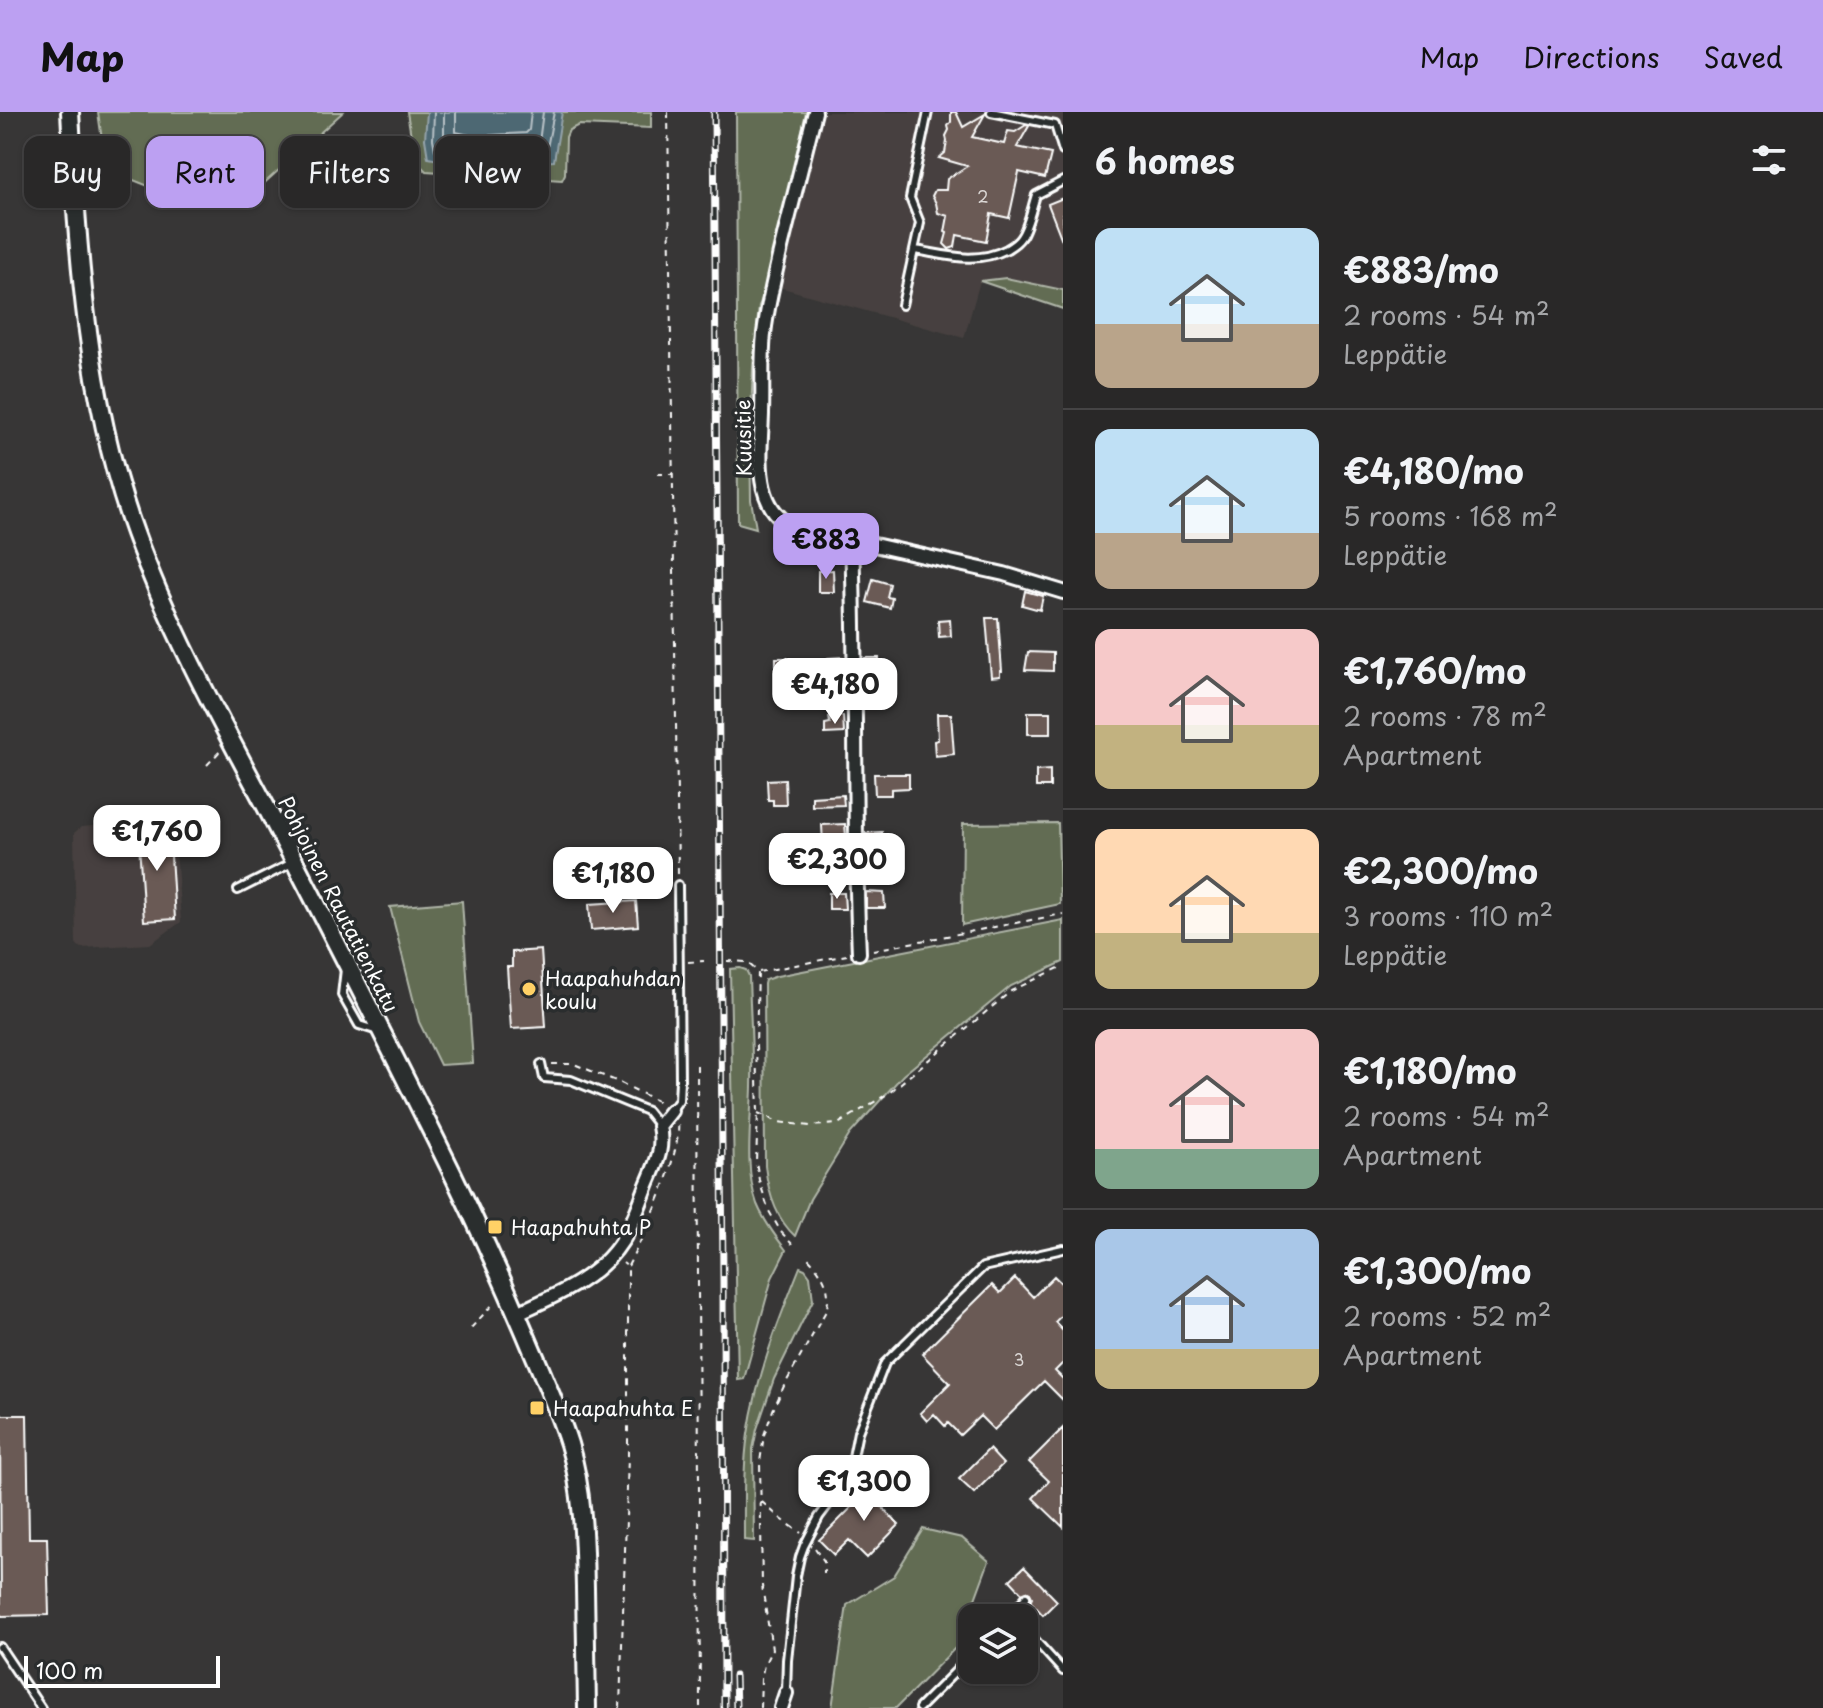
<!DOCTYPE html>
<meta charset="utf-8">
<style>
body{margin:0;font-family:"Playpen Sans",sans-serif;background:#313030;color:#f1f3f6;height:100vh;display:flex;flex-direction:column;font-size:30px;white-space:nowrap}
*{box-sizing:border-box;margin:0}
p{font-size:26px;color:#a5a6a8}
.icon{flex:none;width:44px;height:44px;fill:none;stroke:currentColor;stroke-width:2;stroke-linecap:round;stroke-linejoin:round}
.map{position:relative;flex:1;overflow:hidden}
.sheet{display:flex;flex-direction:column;background:#292828;width:760px}
.sheet>*{flex:none}
.hud{position:absolute;left:24px;top:24px;width:760px;height:72px;display:flex;gap:16px}
.fabs{position:absolute;left:958px;top:1492px;display:grid;gap:16px}
.fabs a{display:grid;place-items:center;width:80px;height:80px;border-radius:16px;background:#292828;box-shadow:0 2px 6px #0004,0 0 0 2px #454445;font-size:40px}
.scale{position:absolute;left:24px;bottom:20px;width:196px;box-sizing:border-box;padding-left:8px;border:4px solid #fff;border-top:0;font-size:22px;line-height:28px;white-space:nowrap;color:#fff;-webkit-text-stroke:6px #2a2d2e;paint-order:stroke}
.price{position:absolute;translate:-50% -68px;padding:0 18px;border-radius:16px;background:#fff;color:#222;font-size:26px;line-height:52px;filter:drop-shadow(0 2px 4px #0008)}
.price::after{content:'';position:absolute;left:50%;top:48px;width:24px;height:18px;margin-left:-12px;background:inherit;clip-path:polygon(0 0,100% 0,50% 100%)}
.price.active{background:#bca0f2;color:#111}
ul{padding:0;list-style:none}
li{display:flex;align-items:center;gap:24px;height:200px;padding:0 32px}
li+li{border-top:2px solid #454445}
li span{display:grid;place-items:center;flex:none;width:224px;height:160px;border-radius:16px;color:#555}
li>.icon{margin-inline-start:auto}
span .icon{width:96px;height:96px;fill:#fffc;stroke-width:1}
li b{font-size:34px}
h2{display:flex;justify-content:space-between;align-items:center;height:96px;padding:0 32px;font-size:34px}
.chip{padding:0 28px;border-radius:16px;background:#292828;box-shadow:0 2px 6px #0004,0 0 0 2px #454445;font-size:28px;line-height:72px}
.chip.active{background:#bca0f2;color:#111}
header{display:flex;align-items:center;gap:48px;box-sizing:border-box;height:112px;padding:0 40px;background:#bca0f2;color:#111}
header strong{font-size:38px}
nav{display:flex;gap:44px;margin-inline-start:auto;font-size:28px}
main{display:flex;flex:1;min-height:0}
.map>svg:first-child{display:block}
</style>
<header>
<strong>Map</strong>
<nav><a>Map</a><a>Directions</a><a>Saved</a></nav>
</header>
<main>
<div class="map">
<svg width="1063" height="1596" viewBox="0 0 1063 1596">
<rect width="100%" height="100%" fill="#373636"/>
<filter id="ink" filterUnits="userSpaceOnUse"><feTurbulence type="fractalNoise" baseFrequency=".0125" numOctaves="2"/><feDisplacementMap in="SourceGraphic" scale="16" xChannelSelector="R" yChannelSelector="G"/><feConvolveMatrix kernelMatrix="1 2 1 2 8 2 1 2 1" color-interpolation-filters="sRGB"/></filter>
<g filter="url(#ink)">
<!-- built -->
<path fill="#47413f" d="M 806,0 L 1063,0 L 1063,178 L 1006,166 L 980,169 L 964,226 L 768,172 Z
M 171,708 L 174,709 L 181,810 L 150,832 L 82,836 L 78,834 L 76,831 L 74,721 L 81,715 Z"/>
<!-- green -->
<path fill="#626c53" stroke="#b0b6a9" stroke-width="2" d="M 98,0 L 343,0 L 259,76 L 234,87 L 193,90 L 156,84 L 151,75 L 131,67 L 119,71 L 110,84 Z
M 407,0 L 651,0 L 651,16 L 579,13 L 569,18 L 566,25 L 565,62 L 562,68 L 426,59 L 415,48 Z
M 736,0 L 806,0 L 768,172 L 759,194 L 753,255 L 750,326 L 751,388 L 756,416 L 738,411 Z
M 1006,166 L 1063,178 L 1063,197 L 980,169 Z
M 1058,711 L 1060,792 L 962,813 L 963,712 Z
M 462,789 L 473,951 L 440,953 L 419,910 L 390,795 Z
M 1063,808 L 1063,850 L 1011,874 L 903,963 L 850,1022 L 810,1087 L 795,1124 C 775,1106 768,1079 765,1054 L 764,872 L 765,868 L 777,864 Z
M 740,856 L 746,858 L 749,864 C 750,901 753,938 752,975 C 751,1012 744,1056 757,1092 C 764,1109 775,1124 786,1138 L 772,1166 L 744,1267 L 738,1268 L 730,857 Z
M 800,1155 L 805,1157 L 810,1164 L 813,1188 L 774,1267 L 757,1317 L 753,1337 L 754,1429 L 744,1428 C 744,1392 743,1356 748,1322 C 757,1263 778,1210 800,1155 Z
M 923,1417 L 962,1426 L 989,1449 L 971,1498 L 977,1506 L 972,1506 L 972,1519 L 896,1596 L 832,1596 L 847,1493 L 894,1464 Z"/>
<!-- water -->
<path fill="#4e6773" stroke="#95a4ab" stroke-width="2" d="M 427,0 L 562,0 L 554,49 L 471,54 L 428,46 L 425,27 Z"/>
<g fill="none" stroke-linecap="round" stroke-linejoin="round">
<!-- shore -->
<path stroke="#b8c2c7" stroke-width="2" d="M 434,0 L 433,27 L 435,38 L 472,46 L 546,41 L 554,0
M 444,0 L 444,30 L 473,36 L 537,32 L 539,30 L 543,0
M 456,0 L 456,20 L 474,24 L 526,21 L 529,18 L 531,0"/>
</g>
<!-- building -->
<path fill="#6b5a54" stroke="#fff" stroke-width="2" d="M 951,0 L 956,0 L 963,15 L 985,2 L 972,25 L 1004,32 L 1008,19 L 1015,20 L 1026,13 L 1029,14 L 1017,35 L 1051,42 L 1045,66 L 1019,60 L 1009,106 L 991,102 L 986,129 L 957,123 L 955,135 L 949,137 L 944,132 L 947,121 L 945,120 L 948,104 L 938,101 L 936,91 L 932,84 L 935,78 L 946,78 L 947,67 L 967,54 L 939,46 L 945,41 L 947,29 L 946,24 L 949,18 L 948,14 L 951,10 Z
M 1063,86 L 1063,128 L 1062,128 L 1048,92 Z
M 833,458 L 834,480 L 818,480 L 818,459 Z
M 873,467 L 890,472 L 887,485 L 892,486 L 890,496 L 867,490 Z
M 1025,479 L 1043,484 L 1040,498 L 1022,493 Z
M 986,506 L 998,506 L 1002,559 L 1000,559 L 1000,564 L 991,565 Z
M 950,507 L 951,524 L 939,525 L 938,508 Z
M 1028,540 L 1053,541 L 1053,559 L 1025,558 Z
M 843,545 L 844,562 L 825,563 L 824,549 L 828,549 L 828,546 Z
M 776,546 L 787,546 L 787,566 L 776,566 Z
M 865,546 L 879,546 L 879,561 L 865,561 Z
M 1028,600 L 1051,600 L 1051,622 L 1028,622 Z
M 937,602 L 951,602 L 954,642 L 935,644 L 934,629 L 938,628 Z
M 843,604 L 844,621 L 825,622 L 825,612 L 830,611 L 829,605 Z
M 1050,658 L 1050,675 L 1036,675 L 1036,659 Z
M 874,662 L 909,662 L 909,676 L 891,677 L 891,683 L 875,683 Z
M 785,667 L 786,693 L 773,693 L 773,688 L 768,688 L 767,668 Z
M 843,683 L 844,693 L 812,694 L 812,685 Z
M 169,712 L 175,807 L 144,809 L 138,715 Z
M 845,712 L 847,738 L 828,740 L 827,732 L 823,732 L 822,713 Z
M 882,720 L 883,737 L 867,738 L 866,721 Z
M 866,780 L 884,781 L 885,796 L 866,796 Z
M 829,781 L 844,781 L 845,797 L 829,797 Z
M 636,789 L 638,814 L 591,818 L 589,792 Z
M 541,838 L 546,915 L 511,917 L 507,855 L 512,855 L 512,840 Z
M 1054,1164 L 1063,1173 L 1063,1202 L 1055,1210 L 1063,1219 L 1063,1251 L 1055,1259 L 1063,1267 L 1063,1288 L 1044,1269 L 994,1318 L 980,1304 L 960,1323 L 948,1311 L 945,1314 L 934,1302 L 927,1309 L 920,1301 L 950,1271 L 922,1242 L 992,1173 L 1000,1181 L 1015,1166 L 1033,1185 Z
M 0,1303 L 27,1303 L 29,1426 L 47,1426 L 49,1503 L 1,1504 Z
M 1063,1316 L 1063,1415 L 1033,1386 L 1049,1369 L 1029,1350 Z
M 989,1337 L 1003,1352 L 974,1381 L 959,1367 Z
M 880,1367 L 895,1382 L 882,1395 L 899,1413 L 867,1446 L 849,1428 L 834,1443 L 819,1428 Z
M 1024,1455 L 1057,1489 L 1043,1503 L 1030,1489 L 1032,1485 L 1030,1481 L 1026,1479 L 1022,1481 L 1010,1468 Z"/>
<g fill="none" stroke-linecap="round" stroke-linejoin="round">
<defs>
<path id="service" d="M 991,0 L 1055,13 L 1063,39
M 915,138 C 946,143 976,153 1007,137 C 1012,134 1018,130 1021,125 C 1028,115 1032,95 1036,83 L 1063,69
M 902,193 L 920,111 L 910,86 L 928,0
M 238,778 L 294,750
M 345,857 L 342,883 L 359,913 L 378,919
M 541,952 L 544,966 L 571,968 L 647,999 L 659,1014
M 671,999 L 679,988 L 680,968 L 678,773
M 1008,1506 L 1026,1485
M 1024,1516 L 1063,1559
M 0,1535 L 41,1596
M 786,1581 L 787,1548 L 796,1464 L 800,1445 L 804,1434 L 819,1405 L 849,1365 L 858,1320 L 885,1251 L 983,1155 L 1063,1137
M 919,1596 L 972,1543"/>
<path id="minor" d="M 815,0 C 805,40 795,80 785,120 C 777,153 768,188 764,222 C 761,249 763,276 762,302 C 761,341 751,399 798,416 L 1004,462 L 1063,480
M 852,429 C 857,566 853,703 859,841
M 517,1201 C 555,1184 599,1166 622,1129 C 633,1112 640,1091 647,1073 C 656,1051 664,1038 659,1014 L 671,999
M 781,1596 L 786,1581"/>
<path id="tertiary" d="M 70,0 C 78,142 86,286 135,421 C 169,515 217,603 264,691 C 322,802 379,914 435,1026 C 467,1090 497,1155 525,1221 C 540,1257 557,1294 569,1332 C 583,1378 584,1428 585,1476 C 586,1516 586,1556 587,1596"/>
</defs>
<!-- service casing -->
<use href="#service" stroke="#fff" stroke-width="12"/>
<!-- minor casing -->
<use href="#minor" stroke="#fff" stroke-width="18"/>
<!-- tertiary casing -->
<use href="#tertiary" stroke="#fff" stroke-width="22"/>
<!-- path -->
<path stroke="#fff" stroke-width="2" stroke-dasharray="6 6" stroke-linecap="butt" d="M 668,0 L 678,763
M 657,362 L 672,362
M 207,653 L 220,639
M 873,838 L 1063,802
M 727,849 L 747,850 L 758,860 L 756,933 L 758,1001 L 756,1049 L 759,1068 L 769,1099 L 781,1120 L 792,1132
M 688,850 L 704,849
M 759,860 L 847,843
M 552,952 L 574,952 L 621,971 L 661,991
M 697,953 L 700,1596
M 758,1001 L 778,1010 L 810,1014 L 838,1012 L 889,981 L 1011,879 L 1063,854
M 628,1154 C 644,1124 682,1042 678,1010
M 471,1216 L 495,1190
M 762,1390 L 780,1406 L 801,1421
M 815,1436 L 824,1449 L 824,1461
M 620,1596 L 628,1344 L 628,1155 L 623,1151
M 760,1596 L 761,1567 L 764,1553 L 772,1537 L 762,1474 L 760,1350 L 764,1323 L 773,1298 L 784,1274 L 826,1199 C 833,1176 821,1158 805,1143"/>
<!-- service -->
<use href="#service" stroke="#2a2d2e" stroke-width="6"/>
<!-- minor -->
<use href="#minor" stroke="#2a2d2e" stroke-width="12"/>
<!-- tertiary -->
<use href="#tertiary" stroke="#2a2d2e" stroke-width="16"/>
<defs>
<path id="rail" d="M 714,0 L 723,1169 L 724,1596
M 735,1564 L 736,1596"/>
</defs>
<!-- rail casing -->
<use href="#rail" stroke="#fff" stroke-width="7"/>
<!-- rail -->
<use href="#rail" stroke="#2a2d2e" stroke-width="4" stroke-dasharray="12" stroke-linecap="butt"/>
</g>
</g>
<!-- markers -->
<g fill="#ffd166" stroke="#2a2d2e" stroke-width="3">
<circle cx="529" cy="877" r="8"/>
<rect x="487" y="1107" width="16" height="16" rx="4"/>
<rect x="529" y="1288" width="16" height="16" rx="4"/>
</g>
<g text-anchor="middle" dominant-baseline="central" stroke-width="7" stroke-linejoin="round" paint-order="stroke">
<!-- number labels -->
<g font-size="16" fill="#dad6d4">
<text x="983" y="84">2</text>
<text x="1019" y="1247">3</text>
</g>
<!-- street labels -->
<g font-size="20" fill="#fff" stroke="#2a2d2e">
<text transform="translate(743 326) rotate(-91)">Kuusitie</text>
<text transform="translate(339 792) rotate(63)">Pohjoinen Rautatienkatu</text>
</g>
<!-- poi labels -->
<g font-size="20" fill="#fff" stroke="#2a2d2e" text-anchor="start">
<text x="545" y="866">Haapahuhdan<tspan x="545" dy="23">koulu</tspan></text>
<text x="511" y="1115">Haapahuhta P</text>
<text x="553" y="1296">Haapahuhta E</text>
</g>
</g>
</svg>
<div class="fabs">
<a><svg class="icon" aria-label="layers" viewBox="0 0 24 24"><path d="M12 4l9 5-9 5-9-5zM3 14l9 5 9-5"/></svg></a>
</div>
<div class="scale">100 m</div>
<b class="price active" style="left:826px;top:469px">€883</b>
<b class="price" style="left:835px;top:614px">€4,180</b>
<b class="price" style="left:157px;top:761px">€1,760</b>
<b class="price" style="left:837px;top:789px">€2,300</b>
<b class="price" style="left:613px;top:803px">€1,180</b>
<b class="price" style="left:864px;top:1411px">€1,300</b>
<div class="hud">
<a class="chip">Buy</a>
<a class="chip active">Rent</a>
<a class="chip">Filters</a>
<a class="chip">New</a>
</div>
</div>
<section class="sheet">
<h2>6 homes<svg class="icon" aria-label="filters" viewBox="0 0 24 24"><path d="M4 7h16M4 17h16"/><circle cx="9" cy="7" r="2"/><circle cx="15" cy="17" r="2"/></svg></h2>
<ul>
<li><span style="background:linear-gradient(#bfe0f5 60%,#b9a48a 0)"><svg class="icon" aria-label="home" viewBox="0 0 24 24"><path d="M3 11l9-7 9 7M6 9v11h12V9"/></svg></span><div><b>€883/mo</b><p>2 rooms · 54 m²</p><p>Leppätie</p></div></li>
<li><span style="background:linear-gradient(#bfe0f5 65%,#b9a48a 0)"><svg class="icon" aria-label="home" viewBox="0 0 24 24"><path d="M3 11l9-7 9 7M6 9v11h12V9"/></svg></span><div><b>€4,180/mo</b><p>5 rooms · 168 m²</p><p>Leppätie</p></div></li>
<li><span style="background:linear-gradient(#f6c9c9 60%,#c2b280 0)"><svg class="icon" aria-label="home" viewBox="0 0 24 24"><path d="M3 11l9-7 9 7M6 9v11h12V9"/></svg></span><div><b>€1,760/mo</b><p>2 rooms · 78 m²</p><p>Apartment</p></div></li>
<li><span style="background:linear-gradient(#ffd9b3 65%,#c2b280 0)"><svg class="icon" aria-label="home" viewBox="0 0 24 24"><path d="M3 11l9-7 9 7M6 9v11h12V9"/></svg></span><div><b>€2,300/mo</b><p>3 rooms · 110 m²</p><p>Leppätie</p></div></li>
<li><span style="background:linear-gradient(#f6c9c9 75%,#7fa58c 0)"><svg class="icon" aria-label="home" viewBox="0 0 24 24"><path d="M3 11l9-7 9 7M6 9v11h12V9"/></svg></span><div><b>€1,180/mo</b><p>2 rooms · 54 m²</p><p>Apartment</p></div></li>
<li><span style="background:linear-gradient(#a9c7e8 75%,#c2b280 0)"><svg class="icon" aria-label="home" viewBox="0 0 24 24"><path d="M3 11l9-7 9 7M6 9v11h12V9"/></svg></span><div><b>€1,300/mo</b><p>2 rooms · 52 m²</p><p>Apartment</p></div></li>
</ul>
</section>
</main>
